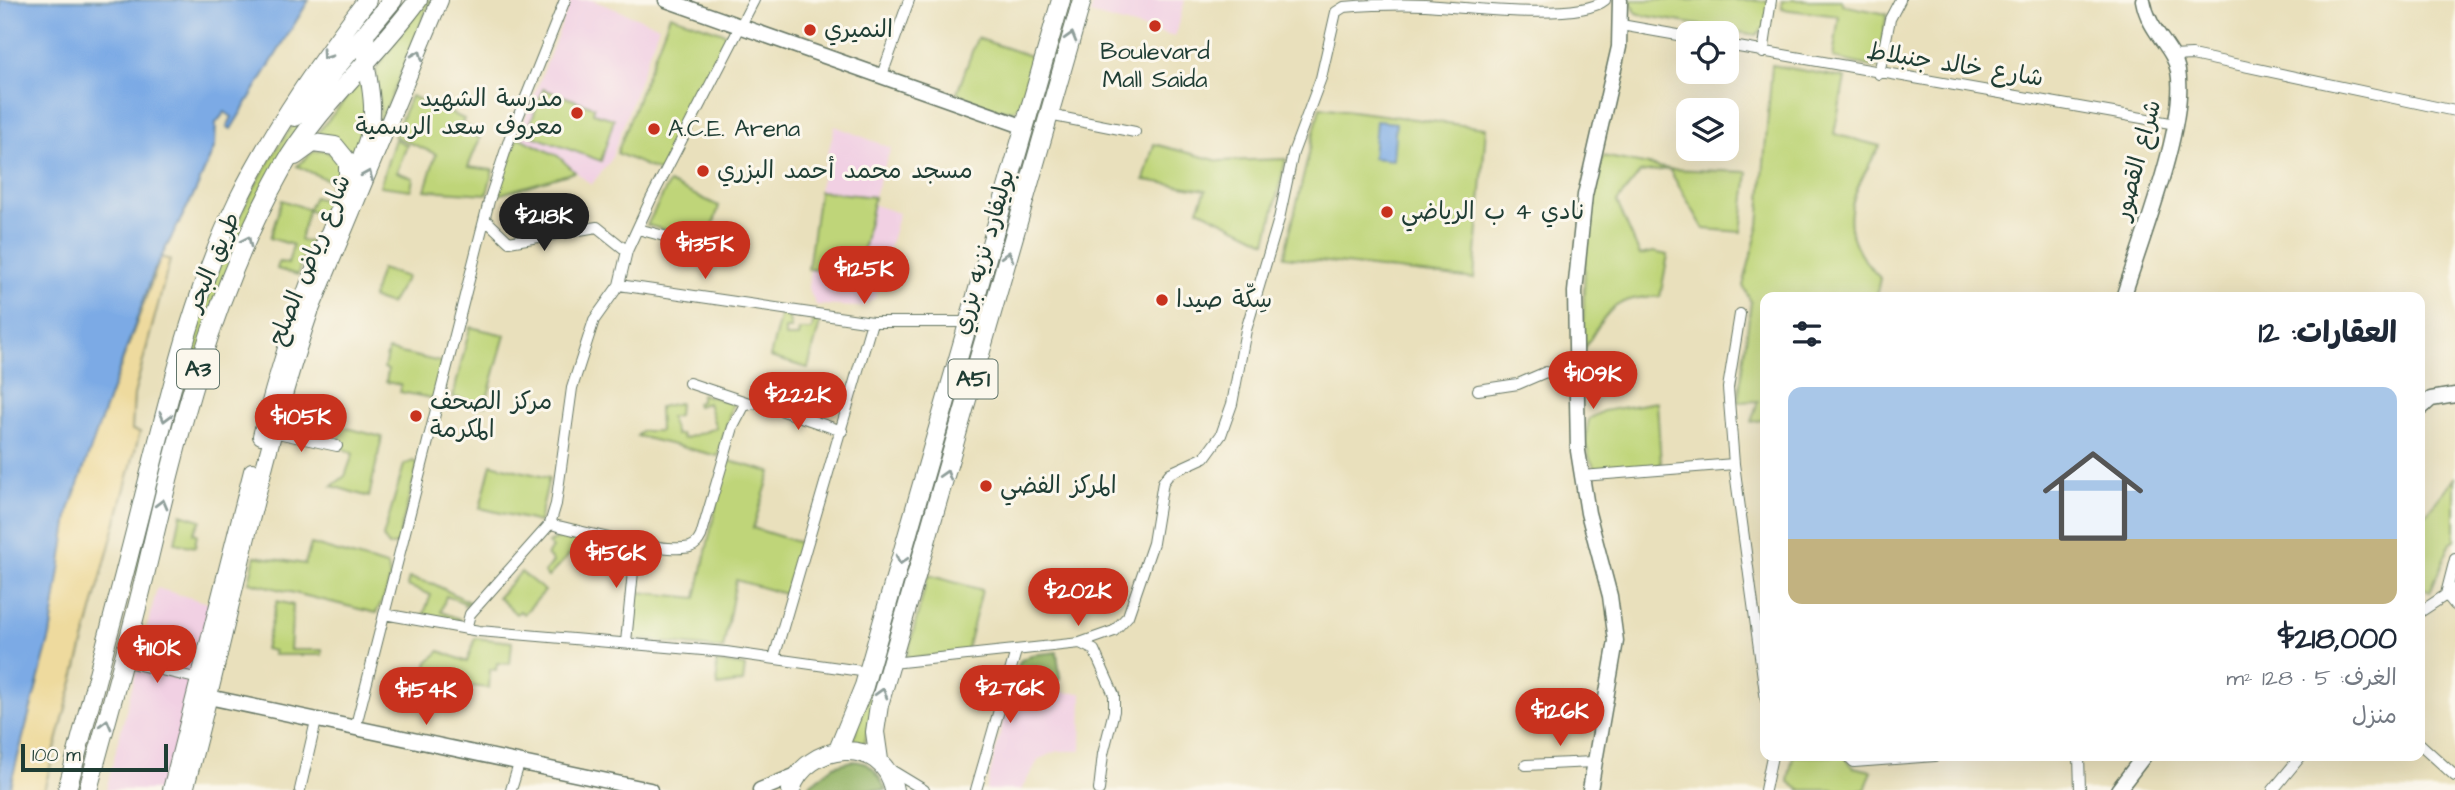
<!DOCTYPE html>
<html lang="ar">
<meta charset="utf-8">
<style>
body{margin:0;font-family:"Architects Daughter","Playpen Sans Arabic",sans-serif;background:#f2f2f3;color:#1f2937;direction:rtl;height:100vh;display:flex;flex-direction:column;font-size:26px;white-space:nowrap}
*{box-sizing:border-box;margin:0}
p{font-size:23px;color:#747a83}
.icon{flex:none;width:38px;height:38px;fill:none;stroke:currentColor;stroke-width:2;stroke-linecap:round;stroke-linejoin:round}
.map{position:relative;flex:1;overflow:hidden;direction:ltr}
.sheet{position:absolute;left:1760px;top:292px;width:665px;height:469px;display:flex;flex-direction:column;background:#fff;border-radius:14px;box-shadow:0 7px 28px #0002;direction:rtl}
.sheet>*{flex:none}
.buttons{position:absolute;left:1676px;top:21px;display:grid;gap:14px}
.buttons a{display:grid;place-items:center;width:63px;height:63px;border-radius:14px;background:#fff;box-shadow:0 7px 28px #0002;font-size:35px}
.scale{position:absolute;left:21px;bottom:18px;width:147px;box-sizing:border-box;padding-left:7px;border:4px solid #1f3d34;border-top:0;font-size:19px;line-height:24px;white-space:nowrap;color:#1f3d34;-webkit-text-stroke:5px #fbf7ec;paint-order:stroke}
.price{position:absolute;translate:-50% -60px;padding:0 16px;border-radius:24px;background:#c8321e;color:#fff;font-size:23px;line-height:46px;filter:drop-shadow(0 2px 4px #0008)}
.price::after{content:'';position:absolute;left:50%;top:42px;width:21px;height:16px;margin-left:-10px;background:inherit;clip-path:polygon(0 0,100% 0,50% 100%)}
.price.active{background:#222;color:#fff}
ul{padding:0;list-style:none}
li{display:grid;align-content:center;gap:14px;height:371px;padding:0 28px}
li+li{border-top:2px solid #e0e1e3}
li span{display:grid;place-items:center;height:217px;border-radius:14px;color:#555}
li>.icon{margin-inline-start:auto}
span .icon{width:126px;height:126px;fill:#fffc;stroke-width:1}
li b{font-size:30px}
h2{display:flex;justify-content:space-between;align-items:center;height:84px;padding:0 28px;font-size:30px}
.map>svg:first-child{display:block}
</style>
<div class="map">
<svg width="2455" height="790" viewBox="0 0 2455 790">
<rect width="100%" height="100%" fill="#fbf7ec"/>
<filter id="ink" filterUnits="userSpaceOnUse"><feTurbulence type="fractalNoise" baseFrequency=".0143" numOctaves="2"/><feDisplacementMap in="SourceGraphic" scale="14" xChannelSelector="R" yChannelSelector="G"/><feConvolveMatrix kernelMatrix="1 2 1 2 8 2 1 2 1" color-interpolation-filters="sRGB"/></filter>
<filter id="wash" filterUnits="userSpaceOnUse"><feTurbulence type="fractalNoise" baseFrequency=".00686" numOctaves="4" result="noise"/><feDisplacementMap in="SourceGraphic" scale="28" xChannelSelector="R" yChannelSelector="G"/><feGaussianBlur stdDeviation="1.57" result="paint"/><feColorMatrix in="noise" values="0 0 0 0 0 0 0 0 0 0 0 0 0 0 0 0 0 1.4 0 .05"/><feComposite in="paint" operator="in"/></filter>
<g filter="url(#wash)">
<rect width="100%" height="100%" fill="#e9e0bc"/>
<!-- built -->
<path fill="#f1d0e3" d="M 571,0 L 592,0 L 659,26 L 611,160 L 591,185 L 558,156 L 518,137 Z
M 1094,0 L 1185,0 L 1175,37 L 1090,14 Z
M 835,126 L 891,148 L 871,204 L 899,213 L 875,298 L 861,307 L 816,305 L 808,288 L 820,184 Z
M 157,588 L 215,605 L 168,790 L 106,790 Z
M 1044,692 L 1082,693 L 1081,751 L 1058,751 L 1039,759 L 1021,790 L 986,790 L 1009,696 Z"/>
<!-- green -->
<path fill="#bfd579" stroke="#6f8956" stroke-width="2" d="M 424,0 L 431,0 L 374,140 L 380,110 L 376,69 Z
M 1066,0 L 1076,0 L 864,743 L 852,743 L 884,643 Z
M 1630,0 L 1756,0 L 1769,2 L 1764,28 L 1756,35 L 1647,16 L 1636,13 Z
M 1782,0 L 1842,0 L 1842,5 L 1887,14 L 1877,68 L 1833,58 L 1839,16 L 1782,9 Z
M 670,15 L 730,35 L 660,172 L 617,153 Z
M 977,38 L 1033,57 L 1020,105 L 1013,111 L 992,109 L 957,93 Z
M 354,56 L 357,61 L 256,209 L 139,571 L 136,572 L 133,569 C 170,425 197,272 279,145 C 300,112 328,84 354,56 Z
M 1772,65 L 1845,78 L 1834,134 L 1880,146 C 1850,197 1832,229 1880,278 L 1876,297 L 1766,298 L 1766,419 L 1751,422 L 1758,401 L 1738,402 L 1751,302 L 1743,286 L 1759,225 Z
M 362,79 L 369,109 L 356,158 L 314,137 Z
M 543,89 L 594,107 L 593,113 L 614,119 L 601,161 L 527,134 Z
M 411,96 L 464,119 L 462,124 L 475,130 L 473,135 L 480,138 L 468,167 L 493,170 L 487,194 L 425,190 L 436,154 L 394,136 Z
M 1320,107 L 1486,128 L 1474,279 L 1284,257 Z
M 518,137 L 558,156 L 575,172 L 494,196 Z
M 395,139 L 407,145 L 397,172 L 413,178 L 411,190 L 380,186 Z
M 1154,144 L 1219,161 L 1286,159 L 1266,242 L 1198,209 L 1206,190 L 1144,180 Z
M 323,150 L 341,159 L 341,187 L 326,216 L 308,210 L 300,240 L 316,243 L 310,260 L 302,258 L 298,275 L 277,269 L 279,262 L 288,264 L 293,245 L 270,238 L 282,200 L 308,209 L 314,197 L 324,200 L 332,182 L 297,166 L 313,152 Z
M 1603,156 L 1669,169 L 1748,172 L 1741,232 L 1704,229 L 1669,169 L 1640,173 L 1617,202 L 1640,255 L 1653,252 L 1668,255 L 1660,297 C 1609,295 1606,316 1582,352 C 1586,289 1580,216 1603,156 Z
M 669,183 L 719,206 L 708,242 L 647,225 Z
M 819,191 L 874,197 L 863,252 L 867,253 L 863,273 L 808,269 Z
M 381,269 L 407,277 L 390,304 L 372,298 Z
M 781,313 L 788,314 L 791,329 L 785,329 L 785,337 L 798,337 L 799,330 L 812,330 L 814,318 L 821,319 L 808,368 L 770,357 Z
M 470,327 L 505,335 L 485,406 L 453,397 Z
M 388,350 L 445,363 L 437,399 L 400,392 L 401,385 L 386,382 L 388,370 L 384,368 Z
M 701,394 L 733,403 L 718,456 L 637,436 L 642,431 L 660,431 L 659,407 L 679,403 L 678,416 L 670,418 L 676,435 L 681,434 L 683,439 L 716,428 L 708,403 L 697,406 L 696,403 L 701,401 Z
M 1657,402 L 1661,465 L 1597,470 C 1585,457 1584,436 1589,419 L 1603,411 Z
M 343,427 L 382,437 L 369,497 L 332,486 L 345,476 L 353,454 L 337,445 Z
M 726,460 L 771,472 L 753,528 L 801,543 L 785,594 L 736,580 L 723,649 L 631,639 L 638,592 L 696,598 Z
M 413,461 L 418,464 L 397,544 L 389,546 L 383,537 L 404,465 Z
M 491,464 L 549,478 L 539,522 L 480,508 Z
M 2455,478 L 2455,540 L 2451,542 L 2430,592 L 2420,585 L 2420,521 Z
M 181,514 L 201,520 L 193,533 L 197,534 L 195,547 L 175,543 Z
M 573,533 L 582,537 L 579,551 L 574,550 L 548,577 L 544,573 L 553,562 L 547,555 L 552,548 L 548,543 Z
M 311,544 L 387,566 C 395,579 383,600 376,613 L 249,582 L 255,556 L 305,564 Z
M 521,572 L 545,591 L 524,614 L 520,611 L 516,614 L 498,597 Z
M 928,575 L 982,590 L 966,653 L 906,659 Z
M 409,578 L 434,584 L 471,603 L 464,606 L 465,603 L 446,596 L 441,612 L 460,619 L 453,625 L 422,618 L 431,595 L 407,586 Z
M 277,601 L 293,605 L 290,650 L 322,650 L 322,655 L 273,655 L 274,651 L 265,649 Z
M 475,638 L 512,642 L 510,664 L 497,663 L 496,670 L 490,669 L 489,688 L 424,681 L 428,662 L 440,651 L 467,662 Z
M 716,662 L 745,666 L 743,682 L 718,686 Z
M 1793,756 L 1845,756 L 1853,767 L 1872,771 L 1865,790 L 1800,790 L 1788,781 Z"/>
<!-- forest -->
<path fill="#97b669" stroke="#5b7a4e" stroke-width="2" d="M 1057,652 L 1060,678 L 1052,691 L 1009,696 L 1020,661 L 1031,655 Z
M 851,761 C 872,761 878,773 886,790 L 803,790 L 834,766 Z"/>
<!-- sand -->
<path fill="#eeda9e" stroke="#868c69" stroke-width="2" d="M 161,257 L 170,260 L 134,395 L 132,430 L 140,432 L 44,790 L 9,790 L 50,636 L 68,510 Z"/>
<!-- water -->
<path fill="#7caae5" stroke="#4e748c" stroke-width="2" d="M 0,0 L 309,0 L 231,129 L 227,127 L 232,117 L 225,112 L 216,123 L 215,146 L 196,190 L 154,271 L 69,510 L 50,636 L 9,790 L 0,790 Z
M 1376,121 L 1396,123 L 1393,160 L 1373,158 Z"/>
</g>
<g filter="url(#ink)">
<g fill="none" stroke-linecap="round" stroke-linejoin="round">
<defs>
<path id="street" d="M 1621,25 L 1689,37
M 1727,45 L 2176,124
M 1763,53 L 1771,0
M 2173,56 L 2192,55 L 2455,111
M 1879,74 L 1890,19 L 1900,0
M 882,75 L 909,0
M 1049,115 L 1135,132
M 485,219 L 509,242 L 597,227 L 627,251
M 638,229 L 701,246
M 619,285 L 872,322 L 968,322
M 689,383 L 749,403
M 1478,390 L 1518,384 L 1546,372 L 1576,382
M 273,432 L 337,446
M 1734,464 L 1728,388 L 1740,314
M 1582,476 L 1734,464 L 1766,700
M 550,524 C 579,531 665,554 690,547 C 696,545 698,542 701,536 L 733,427 L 744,406 L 757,402 L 842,431
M 2455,559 L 2446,594 L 2455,605
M 2420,612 L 2455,589
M 384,614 L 479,631 L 726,652 L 868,672
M 466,629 L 470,614 L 550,524 L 556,504 L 572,388 L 594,320 L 619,285 L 627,251 L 651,199 L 754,0
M 626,642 L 636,541
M 1080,643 L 1114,631 L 1128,616 L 1153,543 L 1163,482 L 1170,473 L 1205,457 L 1221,435 L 1232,404 L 1246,330 L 1279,219 L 1293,153 L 1321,78 L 1336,12 L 1344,7 C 1370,5 1398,4 1425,5 C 1462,7 1579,22 1605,0
M 774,658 L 872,322
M 122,661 L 204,680
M 892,663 L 1080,643 L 1094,650 L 1114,695 L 1114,711 L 1103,754 L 1099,790
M 355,729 L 489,201 L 510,137 L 565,0
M 2420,744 L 2455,776
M 1848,756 L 1854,762 L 1935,756
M 2079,756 L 2080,790
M 1526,765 L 1594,762
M 886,767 L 924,790
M 300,790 L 316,721
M 511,790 L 519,764
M 976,790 L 1016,651
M 1765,790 L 1772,756
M 2273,790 L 2301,756"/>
<path id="secondary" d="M 666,0 L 1025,127
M 2123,298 C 2140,243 2188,122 2178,71 C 2174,47 2149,33 2143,0
M 2420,409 L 2431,399 L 2455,395
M 199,695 L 650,790
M 760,790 L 799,774
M 1590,790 L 1616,641 L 1610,596 L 1588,513 L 1578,451 L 1575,292 L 1585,195 L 1619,47 L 1620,0
M 2118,790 L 2144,756"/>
<path id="primary" d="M 261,436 C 276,377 294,319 317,262 C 333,219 356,177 369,133 C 380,95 357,58 369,27
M 171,790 L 252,471
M 185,790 C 228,631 257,468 310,312 L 440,0"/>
<path id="highway" d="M 295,117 L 393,0
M 295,156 L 313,143 L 335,146 L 348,162 L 348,186
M 838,750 L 864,686 L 1061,0
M 879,760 L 875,732 L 879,705 L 1082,0
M 67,790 C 94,689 121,589 146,488 C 171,390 194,291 238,200 C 273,129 319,63 367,0
M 88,790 C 107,718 128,647 145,575 C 178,435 211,295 282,169 C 318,105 375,59 418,0
M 791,790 C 805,743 884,733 894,790"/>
</defs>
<!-- street casing -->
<use href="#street" stroke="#667664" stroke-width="12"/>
<!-- secondary casing -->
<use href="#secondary" stroke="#667664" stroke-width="17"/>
<!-- primary casing -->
<use href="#primary" stroke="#667664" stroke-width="18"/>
<!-- highway casing -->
<use href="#highway" stroke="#667664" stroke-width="20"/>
<!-- street -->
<use href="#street" stroke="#fff" stroke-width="10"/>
<!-- secondary -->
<use href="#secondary" stroke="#fff" stroke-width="14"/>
<!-- primary -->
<use href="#primary" stroke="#fff" stroke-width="16"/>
<!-- highway -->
<use href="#highway" stroke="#fff" stroke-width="18"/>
</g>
<!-- one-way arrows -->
<defs><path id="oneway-chevron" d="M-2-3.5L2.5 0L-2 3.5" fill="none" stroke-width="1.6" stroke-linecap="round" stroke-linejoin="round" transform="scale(1.75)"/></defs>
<g stroke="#8f9e9a">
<use href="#oneway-chevron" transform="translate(1071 37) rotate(-74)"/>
<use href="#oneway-chevron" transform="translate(326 55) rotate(125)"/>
<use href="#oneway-chevron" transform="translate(418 55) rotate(-68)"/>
<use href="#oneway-chevron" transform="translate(368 175) rotate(-67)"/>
<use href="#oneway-chevron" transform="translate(247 241) rotate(-64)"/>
<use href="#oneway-chevron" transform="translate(1008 256) rotate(-74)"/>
<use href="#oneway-chevron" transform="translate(165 417) rotate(105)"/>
<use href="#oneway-chevron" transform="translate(946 475) rotate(-73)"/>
<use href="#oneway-chevron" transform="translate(162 504) rotate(-75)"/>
<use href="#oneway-chevron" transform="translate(901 560) rotate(106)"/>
<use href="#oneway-chevron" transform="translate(882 693) rotate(-74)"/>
<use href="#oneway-chevron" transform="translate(106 724) rotate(-75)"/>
</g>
</g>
<!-- markers -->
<g fill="#c8321e" stroke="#fbf7ec" stroke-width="2.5">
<circle cx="1155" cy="26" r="7"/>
<circle cx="810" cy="30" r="7"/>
<circle cx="577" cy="113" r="7"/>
<circle cx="654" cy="129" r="7"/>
<circle cx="703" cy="171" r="7"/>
<circle cx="1387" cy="212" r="7"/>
<circle cx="1162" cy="300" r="7"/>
<circle cx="416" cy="416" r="7"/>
<circle cx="986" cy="486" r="7"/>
</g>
<g text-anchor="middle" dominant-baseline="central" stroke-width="6" stroke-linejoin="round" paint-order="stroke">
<!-- shield labels -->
<g fill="#fbf7ec" stroke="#61756b" stroke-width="2">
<rect x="177" y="349.5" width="42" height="39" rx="5"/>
<rect x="948.5" y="359.5" width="49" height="39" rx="5"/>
</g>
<g font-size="23" font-weight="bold" fill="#1f3d34">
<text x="198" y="369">A3</text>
<text x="973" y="379">A51</text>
</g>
<!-- poi labels -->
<g font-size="24" fill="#1f3d34" stroke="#fbf7ec" text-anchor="start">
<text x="824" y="30">النميري</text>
<text x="1155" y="52" text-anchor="middle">Boulevard<tspan x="1155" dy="28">Mall Saida</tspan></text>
<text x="563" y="99" text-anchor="end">مدرسة الشهيد<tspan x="563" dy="28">معروف سعد الرسمية</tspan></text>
<text x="668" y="129">A.C.E. Arena</text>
<text x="717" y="171">مسجد محمد أحمد البزري</text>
<text x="1401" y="212">نادي 4 ب الرياضي</text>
<text x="1176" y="300">سِكّة صيدا</text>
<text x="430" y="402">مركز الصحف<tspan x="430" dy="28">المكرمة</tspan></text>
<text x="1000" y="486">المركز الفضي</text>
</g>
<!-- street labels -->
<g font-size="24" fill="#1f3d34" stroke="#fbf7ec">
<text transform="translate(1955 65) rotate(9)">شارع خالد جنبلاط</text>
<text transform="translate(2138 160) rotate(-75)">شراع القصور</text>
<text transform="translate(984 252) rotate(-74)">بوليفارد نزيه بزري</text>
<text transform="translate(310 260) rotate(-68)">شارع رياض الصلح</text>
<text transform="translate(213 262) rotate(-67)">طريق البحر</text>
</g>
</g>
</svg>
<div class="buttons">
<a><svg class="icon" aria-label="locate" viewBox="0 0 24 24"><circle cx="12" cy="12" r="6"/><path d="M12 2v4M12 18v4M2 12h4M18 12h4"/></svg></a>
<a><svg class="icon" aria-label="layers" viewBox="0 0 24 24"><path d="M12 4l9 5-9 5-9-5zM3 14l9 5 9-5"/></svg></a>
</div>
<div class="scale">100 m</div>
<b class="price active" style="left:544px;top:253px">$218K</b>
<b class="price" style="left:705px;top:281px">$135K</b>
<b class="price" style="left:864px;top:306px">$125K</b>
<b class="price" style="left:1593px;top:411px">$109K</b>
<b class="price" style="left:798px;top:432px">$222K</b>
<b class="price" style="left:301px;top:454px">$105K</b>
<b class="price" style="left:616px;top:590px">$156K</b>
<b class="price" style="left:1078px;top:628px">$202K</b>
<b class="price" style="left:157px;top:685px">$110K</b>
<b class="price" style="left:1010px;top:725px">$276K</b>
<b class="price" style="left:426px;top:727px">$154K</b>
<b class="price" style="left:1560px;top:748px">$126K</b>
<section class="sheet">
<h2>العقارات: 12<svg class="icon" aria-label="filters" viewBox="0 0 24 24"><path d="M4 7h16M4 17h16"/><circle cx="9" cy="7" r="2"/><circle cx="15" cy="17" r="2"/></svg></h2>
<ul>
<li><span style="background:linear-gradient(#a9c7e8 70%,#c2b280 0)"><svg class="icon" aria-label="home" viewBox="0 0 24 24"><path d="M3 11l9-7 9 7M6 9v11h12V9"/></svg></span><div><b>$218,000</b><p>الغرف: 5 · 128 m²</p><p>منزل</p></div></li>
</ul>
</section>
</div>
